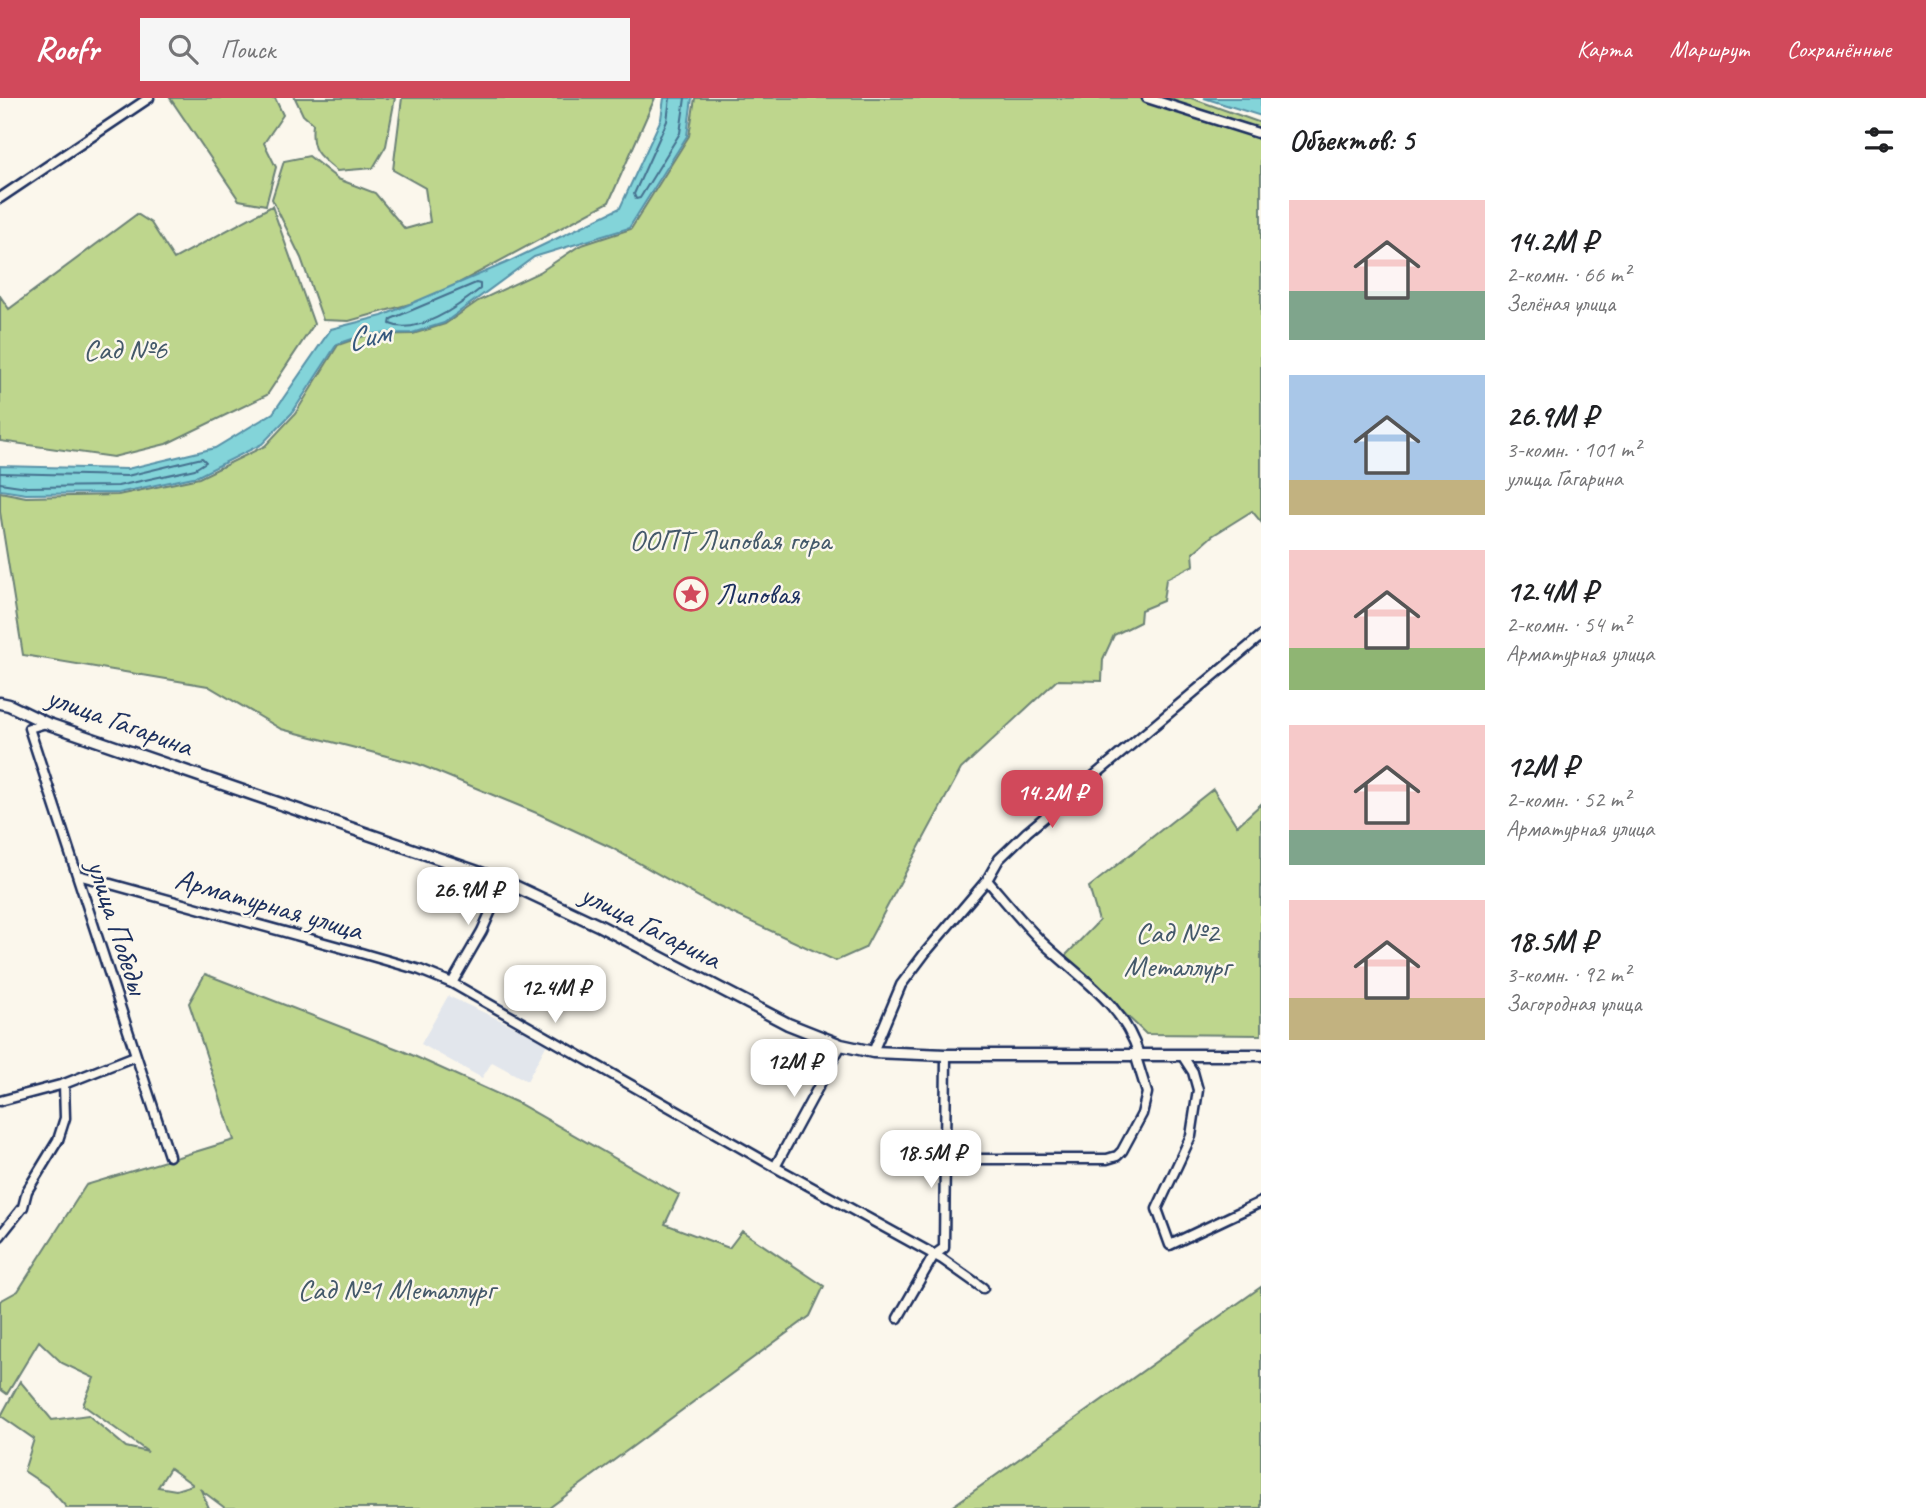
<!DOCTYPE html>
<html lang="ru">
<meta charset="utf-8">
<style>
body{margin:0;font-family:Caveat,sans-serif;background:#f6f6f6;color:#202124;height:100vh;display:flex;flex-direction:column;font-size:26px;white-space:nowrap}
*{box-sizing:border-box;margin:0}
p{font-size:23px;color:#757577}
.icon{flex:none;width:38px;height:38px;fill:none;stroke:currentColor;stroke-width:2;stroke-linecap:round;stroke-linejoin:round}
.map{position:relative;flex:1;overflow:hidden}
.drawer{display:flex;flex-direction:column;background:#fff;width:665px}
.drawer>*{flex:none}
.price{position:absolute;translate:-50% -60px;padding:0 16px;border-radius:14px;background:#fff;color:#222;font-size:23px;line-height:46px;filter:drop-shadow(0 2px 4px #0008)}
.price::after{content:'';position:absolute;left:50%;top:42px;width:21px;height:16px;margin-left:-10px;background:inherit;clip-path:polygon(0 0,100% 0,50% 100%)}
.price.active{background:#d1495b;color:#fff}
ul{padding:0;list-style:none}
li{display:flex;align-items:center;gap:21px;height:175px;padding:0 28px}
li span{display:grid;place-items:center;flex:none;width:196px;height:140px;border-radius:0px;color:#555}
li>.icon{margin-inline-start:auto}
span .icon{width:84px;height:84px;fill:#fffc;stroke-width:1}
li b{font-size:30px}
h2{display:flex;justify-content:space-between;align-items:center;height:84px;padding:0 28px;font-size:30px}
header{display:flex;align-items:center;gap:42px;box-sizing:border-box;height:98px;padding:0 35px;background:#d1495b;color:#fff}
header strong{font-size:33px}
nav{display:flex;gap:38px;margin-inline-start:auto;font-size:24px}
.search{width:490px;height:63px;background:#f6f6f6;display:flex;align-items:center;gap:18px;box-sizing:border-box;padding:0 24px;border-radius:0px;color:#757577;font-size:26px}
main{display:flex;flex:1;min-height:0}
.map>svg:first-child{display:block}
</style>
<header>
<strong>Roofr</strong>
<div class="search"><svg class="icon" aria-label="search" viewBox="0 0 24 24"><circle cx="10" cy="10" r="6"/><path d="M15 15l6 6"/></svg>Поиск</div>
<nav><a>Карта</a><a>Маршрут</a><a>Сохранённые</a></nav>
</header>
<main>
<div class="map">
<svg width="1261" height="1410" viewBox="0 0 1261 1410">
<rect width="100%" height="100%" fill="#fbf7ec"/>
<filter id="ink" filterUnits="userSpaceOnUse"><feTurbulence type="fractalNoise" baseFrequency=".0143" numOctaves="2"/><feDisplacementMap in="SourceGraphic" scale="14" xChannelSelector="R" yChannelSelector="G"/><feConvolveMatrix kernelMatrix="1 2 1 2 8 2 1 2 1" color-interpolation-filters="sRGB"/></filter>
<g filter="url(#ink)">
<!-- built -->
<path fill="#e2e6ec" d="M 448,898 L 548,944 L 527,983 L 492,964 L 482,980 L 421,946 Z"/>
<!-- green -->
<path fill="#bed68d" stroke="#6c8276" stroke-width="2" fill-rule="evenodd" d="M 170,0 L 275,0 L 283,17 L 264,45 L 276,69 L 266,107 L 239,102 Z
M 295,0 L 395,0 L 386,48 L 373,70 L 337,73 C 317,57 310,52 313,26 L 303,17 Z
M 402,0 L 655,0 L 609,104 L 431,200 L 349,223 L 323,222 L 301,160 L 272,101 L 284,63 L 309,58 L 338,81 L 375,95 L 405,131 L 430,124 L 425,90 L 393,72 Z
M 695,0 L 1191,0 L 1261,25 L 1261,424 L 1252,413 L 1212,438 L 1193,455 L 1194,467 L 1166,481 L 1163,503 L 1141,512 L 1140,524 L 1114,537 L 1103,561 L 1102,583 L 1057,582 L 961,671 L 865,850 L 836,863 L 708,804 L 610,749 L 539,716 L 418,666 L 281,631 L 208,588 L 23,557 L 0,414 L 0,394 L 26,399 L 118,397 L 199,380 L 265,348 L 295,316 L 338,247 L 367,237 L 413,236 L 445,226 L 478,203 L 540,174 L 579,148 L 631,131 L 689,38 Z
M 272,108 L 314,226 L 267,297 L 166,346 L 113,359 L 0,343 L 0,198 L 9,211 L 137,116 L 151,125 L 174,161 Z
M 1213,691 L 1237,728 L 1261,706 L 1261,937 L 1146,936 L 1065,858 L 1099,823 L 1089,789 Z
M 205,876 L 403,953 L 518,1005 L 679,1097 L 665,1126 L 729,1150 L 742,1133 L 824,1188 L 810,1218 L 549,1410 L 225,1410 L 201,1392 L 209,1410 L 67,1410 L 48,1389 L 24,1373 L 34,1341 L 1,1318 L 20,1283 L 52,1322 L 88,1317 L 126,1349 L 148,1354 L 83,1307 L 94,1280 L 62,1265 L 39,1243 L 7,1296 L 0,1291 L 0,1203 L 18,1193 L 86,1087 L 234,1042 L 189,905 ZM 170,1370 L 192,1386 L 192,1387 L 176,1392 L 158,1389 Z
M 1261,1189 L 1261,1410 L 950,1410 Z"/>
<!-- water -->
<path fill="#83d4d9" stroke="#5992a8" stroke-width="2" d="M 664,0 L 692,0 L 687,38 L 629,130 L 534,159 L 444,225 L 412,235 L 367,236 L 337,246 L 292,315 L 262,346 L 198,378 L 118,395 L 26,396 L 0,392 L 0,368 L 127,371 L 215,350 L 273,315 L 331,231 L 382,218 L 506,165 L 620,110 L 661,21 Z
M 1204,0 L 1261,0 L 1261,18 Z"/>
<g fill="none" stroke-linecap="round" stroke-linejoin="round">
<!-- shore -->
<path stroke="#45718f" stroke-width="2" d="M 670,0 L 667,23 L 634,96 L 636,101 L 640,100 L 680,35 L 685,0
M 476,185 L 480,186 L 480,191 C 459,208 417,238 390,226 L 391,221 Z
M 0,375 L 127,378 L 202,360 L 206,364 L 195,371 L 118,388 L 27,389 L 0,385"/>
<defs>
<path id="minor" d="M 1147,0 L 1261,36
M 0,100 L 149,0
M 46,625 L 29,630 L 169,1058
M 78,777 L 361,855 L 420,872 L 452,885 L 775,1069 L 942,1161 L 983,1190
M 987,782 C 1005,803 1022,824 1041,843 C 1078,879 1123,904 1139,957
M 452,885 L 482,833 L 504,783
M 873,954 L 901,887 L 925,855 L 987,782 L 999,761 L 1027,734 L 1261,538
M 1182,957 L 1193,974 L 1198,992 L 1191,1038 L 1157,1111 L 1170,1147 L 1261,1104
M 0,1003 L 64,986 L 135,958
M 945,1061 L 1107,1061 L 1117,1058 L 1122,1053 L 1142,1016 L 1147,995 L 1135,956
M 775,1069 L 841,947
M 0,1138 L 23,1109 L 27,1093 L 58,1042 L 65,1020 L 64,986
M 898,1220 L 934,1157 L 944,1150 L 946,957"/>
<path id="tertiary" d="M 0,605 L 9,607 L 46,625 L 504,783 L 600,828 L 788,926 L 841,947 L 873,954 L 946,957 L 1261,957"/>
</defs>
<!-- minor casing -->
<use href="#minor" stroke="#1b2f5e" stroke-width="13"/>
<!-- tertiary casing -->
<use href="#tertiary" stroke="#1b2f5e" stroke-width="15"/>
<!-- minor -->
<use href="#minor" stroke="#fbf7ec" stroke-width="8"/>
<!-- tertiary -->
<use href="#tertiary" stroke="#fbf7ec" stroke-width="10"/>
</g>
</g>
<!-- icons -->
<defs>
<symbol id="sight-ring" viewBox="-11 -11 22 22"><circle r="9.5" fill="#fbf7ec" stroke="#d1495b" stroke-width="1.5"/><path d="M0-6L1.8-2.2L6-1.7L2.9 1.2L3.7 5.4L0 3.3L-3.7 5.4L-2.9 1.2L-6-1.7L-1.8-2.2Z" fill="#d1495b"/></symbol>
</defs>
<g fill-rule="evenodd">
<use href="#sight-ring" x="672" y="477" width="38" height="38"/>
</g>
<g text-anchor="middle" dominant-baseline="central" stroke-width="5" stroke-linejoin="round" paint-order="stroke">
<!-- park labels -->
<g font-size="30" fill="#44596a" stroke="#fbf7ec">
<text x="125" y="251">Сад №6</text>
<text x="730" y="442">ООПТ Липовая гора</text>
<text x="1177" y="834">Сад №2<tspan x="1177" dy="34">Металлург</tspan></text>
<text x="396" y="1191">Сад №1 Металлург</text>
</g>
<!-- poi labels -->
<g font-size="30" fill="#1b2f5e" stroke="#fbf7ec" text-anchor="start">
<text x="716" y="496">Липовая</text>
</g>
<!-- street labels -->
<g font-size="30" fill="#1b2f5e" stroke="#fbf7ec">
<text transform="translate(120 623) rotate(20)">улица Гагарина</text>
<text transform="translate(269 806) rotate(16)">Арматурная улица</text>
<text transform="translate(651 828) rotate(27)">улица Гагарина</text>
<text transform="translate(118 829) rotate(72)">улица Победы</text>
</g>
<!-- water labels -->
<g font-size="32" font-style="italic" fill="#35587d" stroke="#fbf7ec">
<text transform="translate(368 238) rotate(-12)">Сим</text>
</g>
</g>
</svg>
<b class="price active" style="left:1052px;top:732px">14.2M ₽</b>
<b class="price" style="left:468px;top:829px">26.9M ₽</b>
<b class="price" style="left:555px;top:927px">12.4M ₽</b>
<b class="price" style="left:794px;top:1001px">12M ₽</b>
<b class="price" style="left:931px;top:1092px">18.5M ₽</b>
</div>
<section class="drawer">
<h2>Объектов: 5<svg class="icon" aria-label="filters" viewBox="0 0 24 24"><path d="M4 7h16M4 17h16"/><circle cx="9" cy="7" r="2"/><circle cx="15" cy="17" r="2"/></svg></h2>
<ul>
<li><span style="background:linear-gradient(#f6c9c9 65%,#7fa58c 0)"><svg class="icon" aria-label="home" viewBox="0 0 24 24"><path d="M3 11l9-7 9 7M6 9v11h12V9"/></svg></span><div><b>14.2M ₽</b><p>2-комн. · 66 m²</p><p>Зелёная улица</p></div></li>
<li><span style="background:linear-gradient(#a9c7e8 75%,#c2b280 0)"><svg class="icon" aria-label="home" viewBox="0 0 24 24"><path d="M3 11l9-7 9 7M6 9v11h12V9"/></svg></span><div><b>26.9M ₽</b><p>3-комн. · 101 m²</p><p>улица Гагарина</p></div></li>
<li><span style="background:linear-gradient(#f6c9c9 70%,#8fb573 0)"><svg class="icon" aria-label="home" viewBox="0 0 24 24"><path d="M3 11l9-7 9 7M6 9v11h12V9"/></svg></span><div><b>12.4M ₽</b><p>2-комн. · 54 m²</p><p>Арматурная улица</p></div></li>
<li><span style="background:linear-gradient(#f6c9c9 75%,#7fa58c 0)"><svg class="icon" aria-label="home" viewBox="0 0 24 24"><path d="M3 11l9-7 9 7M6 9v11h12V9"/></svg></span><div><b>12M ₽</b><p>2-комн. · 52 m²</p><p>Арматурная улица</p></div></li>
<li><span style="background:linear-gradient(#f6c9c9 70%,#c2b280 0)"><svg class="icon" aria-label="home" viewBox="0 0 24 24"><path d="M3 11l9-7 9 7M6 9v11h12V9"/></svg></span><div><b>18.5M ₽</b><p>3-комн. · 92 m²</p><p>Загородная улица</p></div></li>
</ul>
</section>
</main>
